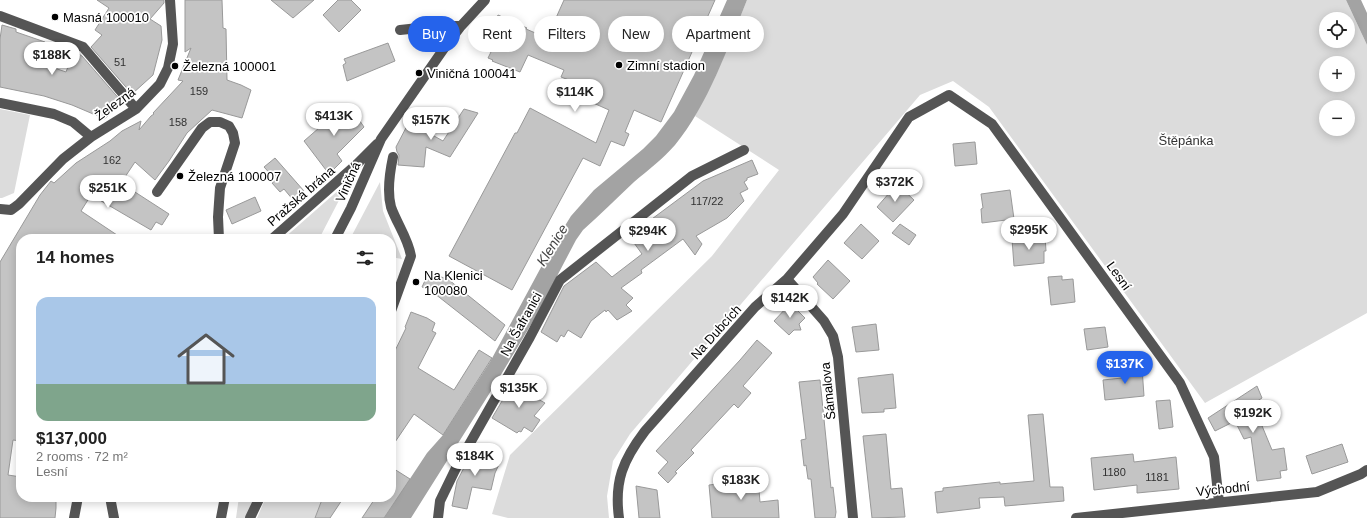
<!DOCTYPE html>
<meta charset="utf-8">
<style>
body{margin:0;font-family:Helvetica,sans-serif;background:#f2f2f2;color:#222;height:100vh;display:flex;flex-direction:column;font-size:15px;white-space:nowrap}
*{box-sizing:border-box;margin:0}
p{font-size:13px;color:#767676}
.icon{flex:none;width:22px;height:22px;fill:none;stroke:currentColor;stroke-width:2;stroke-linecap:round;stroke-linejoin:round}
.map{position:relative;flex:1;overflow:hidden}
.side{position:absolute;left:16px;top:234px;width:380px;height:268px;display:flex;flex-direction:column;background:#fff;border-radius:16px;box-shadow:0 2px 10px #0003}
.side>*{flex:none}
.banner{position:absolute;left:408px;top:16px;width:380px;height:36px;display:flex;gap:8px}
.tools{position:absolute;left:1319px;top:12px;display:grid;gap:8px}
.tools a{display:grid;place-items:center;width:36px;height:36px;border-radius:50%;background:#fff;box-shadow:0 2px 10px #0003;font-size:20px}
.price{position:absolute;translate:-50% -34px;padding:0 9px;border-radius:14px;background:#fff;color:#222;font-size:13px;line-height:26px;filter:drop-shadow(0 1px 2px #0008)}
.price::after{content:'';position:absolute;left:50%;top:24px;width:12px;height:9px;margin-left:-6px;background:inherit;clip-path:polygon(0 0,100% 0,50% 100%)}
.price.current{background:#2563eb;color:#fff}
ul{padding:0;list-style:none}
li{display:grid;align-content:center;gap:8px;height:212px;padding:0 20px}
li span{display:grid;place-items:center;height:124px;border-radius:12px;color:#555}
li>.icon{margin-inline-start:auto}
span .icon{width:72px;height:72px;fill:#fffc;stroke-width:1}
li b{font-size:17px}
h2{display:flex;justify-content:space-between;align-items:center;height:48px;padding:0 20px;font-size:17px}
.pill{padding:0 14px;border-radius:18px;background:#fff;box-shadow:0 2px 10px #0003;font-size:14px;line-height:36px}
.pill.current{background:#2563eb;color:#fff}
.map>svg:first-child{display:block}
</style>
<div class="map">
<svg width="1367" height="518" viewBox="0 0 1367 518">
<rect width="100%" height="100%" fill="#fff"/>
<!-- green -->
<path fill="#dcdcdc" fill-rule="evenodd" d="M 747,0 L 1346,0 L 1367,45 L 1367,313 L 1205,403 L 989,107 L 953,81 L 920,95 L 630,434 L 613,461 L 607,496 L 609,518 L 508,518 L 492,514 L 510,455 L 712,256 L 779,170 L 695,116 L 716,75 ZM 1326,19 L 1348,19 L 1348,41 L 1326,41 ZM 1326,63 L 1348,63 L 1348,85 L 1326,85 ZM 1326,107 L 1348,107 L 1348,129 L 1326,129 Z
M 0,109 L 30,115 L 14,193 L 2,198 L 0,198 Z
M 349,181 L 319,239 L 283,239 Z
M 380,182 L 383,211 L 402,259 L 391,257 L 391,239 L 350,239 Z
M 239,497 L 256,497 L 247,518 L 236,518 Z
M 266,497 L 323,497 L 315,518 L 257,518 Z"/>
<!-- water -->
<path fill="#a3a3a3" d="M 727,0 L 747,0 C 728,47 708,105 675,145 C 663,159 648,170 634,182 C 617,198 601,214 583,230 L 576,240 L 535,318 L 496,383 L 411,518 L 384,518 L 427,453 L 443,435 L 490,362 L 553,245 L 571,216 L 594,190 L 643,149 L 656,136 L 674,112 L 694,75 Z
M 1346,0 L 1361,0 L 1367,13 L 1367,45 Z"/>
<!-- building -->
<path fill="#c4c4c4" stroke="#999" d="M 97,0 L 164,0 L 164,3 L 150,19 L 161,26 L 162,40 L 153,75 L 132,94 L 91,47 L 102,35 L 95,30 L 109,8 Z
M 185,0 L 222,0 L 223,28 L 226,29 L 227,80 L 241,85 L 251,90 L 242,118 L 212,110 L 187,133 L 169,161 L 155,180 L 135,162 L 121,183 L 169,214 L 162,225 L 156,222 L 151,230 L 91,195 L 81,211 L 123,239 L 21,239 L 21,441 L 13,440 L 8,475 L 21,477 L 21,497 L 56,497 L 56,508 L 55,518 L 0,518 L 0,262 L 40,195 L 51,181 L 54,183 L 76,163 L 110,141 L 122,131 L 141,121 L 139,130 L 151,116 L 154,114 L 153,113 L 183,81 L 178,80 L 191,48 L 185,52 Z
M 271,0 L 314,0 L 293,18 Z
M 338,0 L 351,0 L 361,10 L 339,32 L 323,15 Z
M 564,0 L 715,0 L 661,122 L 634,110 L 625,132 L 629,134 L 624,146 L 611,141 L 600,166 L 583,158 L 512,290 L 449,256 L 515,133 L 517,133 L 530,108 L 596,143 L 609,110 L 564,90 L 569,80 L 561,77 L 564,70 L 528,55 L 520,72 L 492,61 L 493,60 L 488,58 L 491,52 L 484,50 L 498,15 L 527,28 L 526,29 L 547,38 Z
M 2,25 L 16,29 L 16,32 L 45,42 L 40,60 L 41,60 L 40,63 L 66,72 L 74,51 L 82,56 L 122,102 L 105,119 L 72,105 L 44,96 L 0,87 L 0,39 Z
M 388,43 L 395,61 L 347,81 L 343,65 L 346,63 L 344,59 Z
M 349,105 L 364,127 L 337,154 L 342,161 L 329,174 L 304,141 L 327,121 L 322,116 L 340,112 Z
M 464,109 L 478,113 L 450,157 L 426,147 L 424,167 L 398,165 L 399,155 L 397,152 L 396,147 L 409,122 L 443,141 Z
M 975,142 L 977,164 L 955,166 L 953,144 Z
M 275,158 L 304,191 L 294,201 L 284,189 L 280,192 L 272,183 L 276,180 L 264,167 Z
M 752,160 L 758,174 L 747,178 L 747,180 L 744,182 L 748,189 L 740,193 L 744,201 L 727,218 L 696,236 L 702,244 L 695,255 L 683,239 L 641,270 L 642,273 L 621,288 L 633,298 L 626,305 L 632,311 L 617,320 L 608,310 L 606,312 L 605,310 L 591,321 L 581,338 L 568,330 L 564,337 L 561,335 L 557,342 L 541,332 L 564,286 L 596,262 L 612,277 L 642,254 L 629,236 L 703,181 Z
M 897,184 L 914,200 L 893,222 L 877,207 Z
M 1010,190 L 1014,219 L 982,223 L 981,209 L 983,208 L 981,194 Z
M 255,197 L 261,211 L 232,224 L 226,210 Z
M 861,224 L 879,241 L 862,259 L 844,243 Z
M 900,224 L 916,235 L 909,245 L 892,233 Z
M 1045,236 L 1046,251 L 1044,251 L 1044,263 L 1014,266 L 1012,239 Z
M 828,260 L 850,281 L 833,299 L 817,284 L 818,283 L 813,277 Z
M 429,272 L 449,280 L 505,325 L 495,341 L 430,290 L 422,287 Z
M 1062,276 L 1062,280 L 1073,279 L 1075,302 L 1051,305 L 1048,277 Z
M 797,304 L 797,310 L 805,318 L 799,324 L 801,330 L 794,330 L 789,335 L 774,321 L 788,306 Z
M 411,312 L 427,318 L 435,323 L 432,331 L 436,333 L 418,368 L 454,390 L 479,350 L 492,358 L 443,435 L 414,414 L 391,448 L 391,359 L 406,328 L 405,327 Z
M 876,324 L 879,350 L 856,352 L 852,327 Z
M 1105,327 L 1108,347 L 1087,350 L 1084,329 Z
M 757,340 L 772,353 L 743,386 L 751,393 L 738,408 L 734,404 L 691,450 L 694,453 L 675,472 L 677,473 L 668,483 L 658,473 L 668,462 L 656,451 L 740,360 Z
M 1142,368 L 1144,396 L 1105,400 L 1103,380 L 1122,378 L 1121,370 Z
M 893,374 L 896,408 L 884,409 L 884,412 L 862,413 L 858,378 Z
M 515,379 L 532,388 L 529,394 L 545,403 L 534,416 L 540,420 L 532,432 L 524,427 L 521,432 L 519,431 L 517,433 L 492,418 Z
M 820,380 L 831,488 L 833,487 L 836,512 L 835,518 L 815,518 L 811,479 L 808,479 L 806,465 L 804,466 L 801,440 L 806,439 L 799,382 Z
M 1257,386 L 1262,398 L 1253,404 L 1272,450 L 1284,448 L 1287,470 L 1280,471 L 1281,478 L 1257,481 L 1251,437 L 1244,439 L 1235,421 L 1215,431 L 1208,418 Z
M 1170,400 L 1173,427 L 1159,429 L 1156,401 Z
M 1043,414 L 1050,487 L 1063,487 L 1064,501 L 1005,506 L 1004,497 L 979,498 L 980,508 L 937,513 L 935,492 L 943,491 L 943,488 L 1000,482 L 1000,484 L 1034,481 L 1028,415 Z
M 886,434 L 891,489 L 902,488 L 905,517 L 872,518 L 863,436 Z
M 1342,444 L 1348,462 L 1312,474 L 1306,456 Z
M 475,447 L 501,460 L 495,473 L 491,490 L 472,487 L 467,509 L 452,506 L 457,481 Z
M 1133,454 L 1134,462 L 1176,457 L 1179,489 L 1137,493 L 1137,485 L 1094,490 L 1091,458 Z
M 391,467 L 410,479 L 384,518 L 362,518 L 376,497 L 391,497 Z
M 758,479 L 760,502 L 778,500 L 779,518 L 712,518 L 709,485 Z
M 636,486 L 657,490 L 660,518 L 639,518 Z
M 323,497 L 344,497 L 330,518 L 315,518 Z"/>
<g fill="none" stroke-linecap="round" stroke-linejoin="round">
<!-- minor -->
<path stroke="#555" stroke-width="10" d="M 0,16 L 83,47 L 136,109
M 400,30 L 437,26 L 461,26
M 0,103 L 54,114 L 73,122 L 91,137
M 157,192 L 202,128 L 210,122 L 220,122 L 229,126 L 233,133 L 235,143 L 220,188 L 218,217 L 219,239
M 0,209 L 11,210 L 19,204 L 63,159 L 91,137 L 136,109 L 160,84 L 168,68 L 173,44 L 170,0
M 272,239 L 357,164 L 377,144
M 335,239 L 351,208 L 381,139 L 445,47 L 461,26 L 485,0
M 787,279 L 824,321 L 833,336 L 838,357 L 853,518
M 391,311 L 411,256 C 408,238 397,224 391,207 C 387,192 390,171 393,157
M 110,497 L 114,518
M 74,518 L 78,497
M 221,518 L 225,497
M 250,518 L 260,497
M 438,518 L 440,501 L 457,466 L 530,337 L 560,280 L 692,176 L 744,150
M 619,518 C 614,481 623,460 645,431 L 755,307 L 787,279 L 843,214 L 909,117 L 949,95 L 992,124 L 1180,383 L 1214,457 L 1219,502
M 1076,518 L 1317,492 L 1361,474 L 1367,470"/>
</g>
<!-- markers -->
<g fill="#000" stroke="#fff" stroke-width="1.5">
<circle cx="55" cy="17" r="4"/>
<circle cx="619" cy="65" r="4"/>
<circle cx="175" cy="66" r="4"/>
<circle cx="419" cy="73" r="4"/>
<circle cx="180" cy="176" r="4"/>
<circle cx="416" cy="282" r="4"/>
</g>
<g text-anchor="middle" dominant-baseline="central" stroke-width="3.5" stroke-linejoin="round" paint-order="stroke">
<!-- number labels -->
<g font-size="11" fill="#313131">
<text x="120" y="62">51</text>
<text x="199" y="91">159</text>
<text x="178" y="122">158</text>
<text x="112" y="160">162</text>
<text x="707" y="201">117/22</text>
<text x="1114" y="472">1180</text>
<text x="1157" y="477">1181</text>
</g>
<!-- poi labels -->
<g font-size="13" fill="#000" stroke="#fff" text-anchor="start">
<text x="63" y="17">Masná 100010</text>
<text x="627" y="65">Zimní stadion</text>
<text x="183" y="66">Železná 100001</text>
<text x="427" y="73">Viničná 100041</text>
<text x="188" y="176">Železná 100007</text>
<text x="424" y="275">Na Klenici<tspan x="424" dy="15">100080</tspan></text>
</g>
<!-- street labels -->
<g font-size="13" fill="#000" stroke="#fff">
<text transform="translate(115 104) rotate(-36)">Železná</text>
<text transform="translate(348 182) rotate(-66)">Viničná</text>
<text transform="translate(301 196) rotate(-41)">Pražská brána</text>
<text transform="translate(1119 276) rotate(54)">Lesní</text>
<text transform="translate(521 324) rotate(-61)">Na Šafranici</text>
<text transform="translate(716 332) rotate(-48)">Na Dubcích</text>
<text transform="translate(828 391) rotate(-96)">Šámalova</text>
<text transform="translate(1223 489) rotate(-6)">Východní</text>
</g>
<!-- park labels -->
<g font-size="13" fill="#333" stroke="#fff">
<text x="1186" y="140">Štěpánka</text>
</g>
<!-- water labels -->
<g font-size="14" font-style="italic" fill="#444" stroke="#fff">
<text transform="translate(552 245) rotate(-58)">Klenice</text>
</g>
</g>
</svg>
<div class="tools">
<a><svg class="icon" aria-label="locate" viewBox="0 0 24 24"><circle cx="12" cy="12" r="6"/><path d="M12 2v4M12 18v4M2 12h4M18 12h4"/></svg></a>
<a>+</a>
<a>−</a>
</div>
<b class="price" style="left:52px;top:76px">$188K</b>
<b class="price" style="left:575px;top:113px">$114K</b>
<b class="price" style="left:334px;top:137px">$413K</b>
<b class="price" style="left:431px;top:141px">$157K</b>
<b class="price" style="left:895px;top:203px">$372K</b>
<b class="price" style="left:108px;top:209px">$251K</b>
<b class="price" style="left:1029px;top:251px">$295K</b>
<b class="price" style="left:648px;top:252px">$294K</b>
<b class="price" style="left:790px;top:319px">$142K</b>
<b class="price current" style="left:1125px;top:385px">$137K</b>
<b class="price" style="left:519px;top:409px">$135K</b>
<b class="price" style="left:1253px;top:434px">$192K</b>
<b class="price" style="left:475px;top:477px">$184K</b>
<b class="price" style="left:741px;top:501px">$183K</b>
<div class="banner">
<a class="pill current">Buy</a>
<a class="pill">Rent</a>
<a class="pill">Filters</a>
<a class="pill">New</a>
<a class="pill">Apartment</a>
</div>
<section class="side">
<h2>14 homes<svg class="icon" aria-label="filters" viewBox="0 0 24 24"><path d="M4 7h16M4 17h16"/><circle cx="9" cy="7" r="2"/><circle cx="15" cy="17" r="2"/></svg></h2>
<ul>
<li><span style="background:linear-gradient(#a9c7e8 70%,#7fa58c 0)"><svg class="icon" aria-label="home" viewBox="0 0 24 24"><path d="M3 11l9-7 9 7M6 9v11h12V9"/></svg></span><div><b>$137,000</b><p>2 rooms · 72 m²</p><p>Lesní</p></div></li>
</ul>
</section>
</div>
